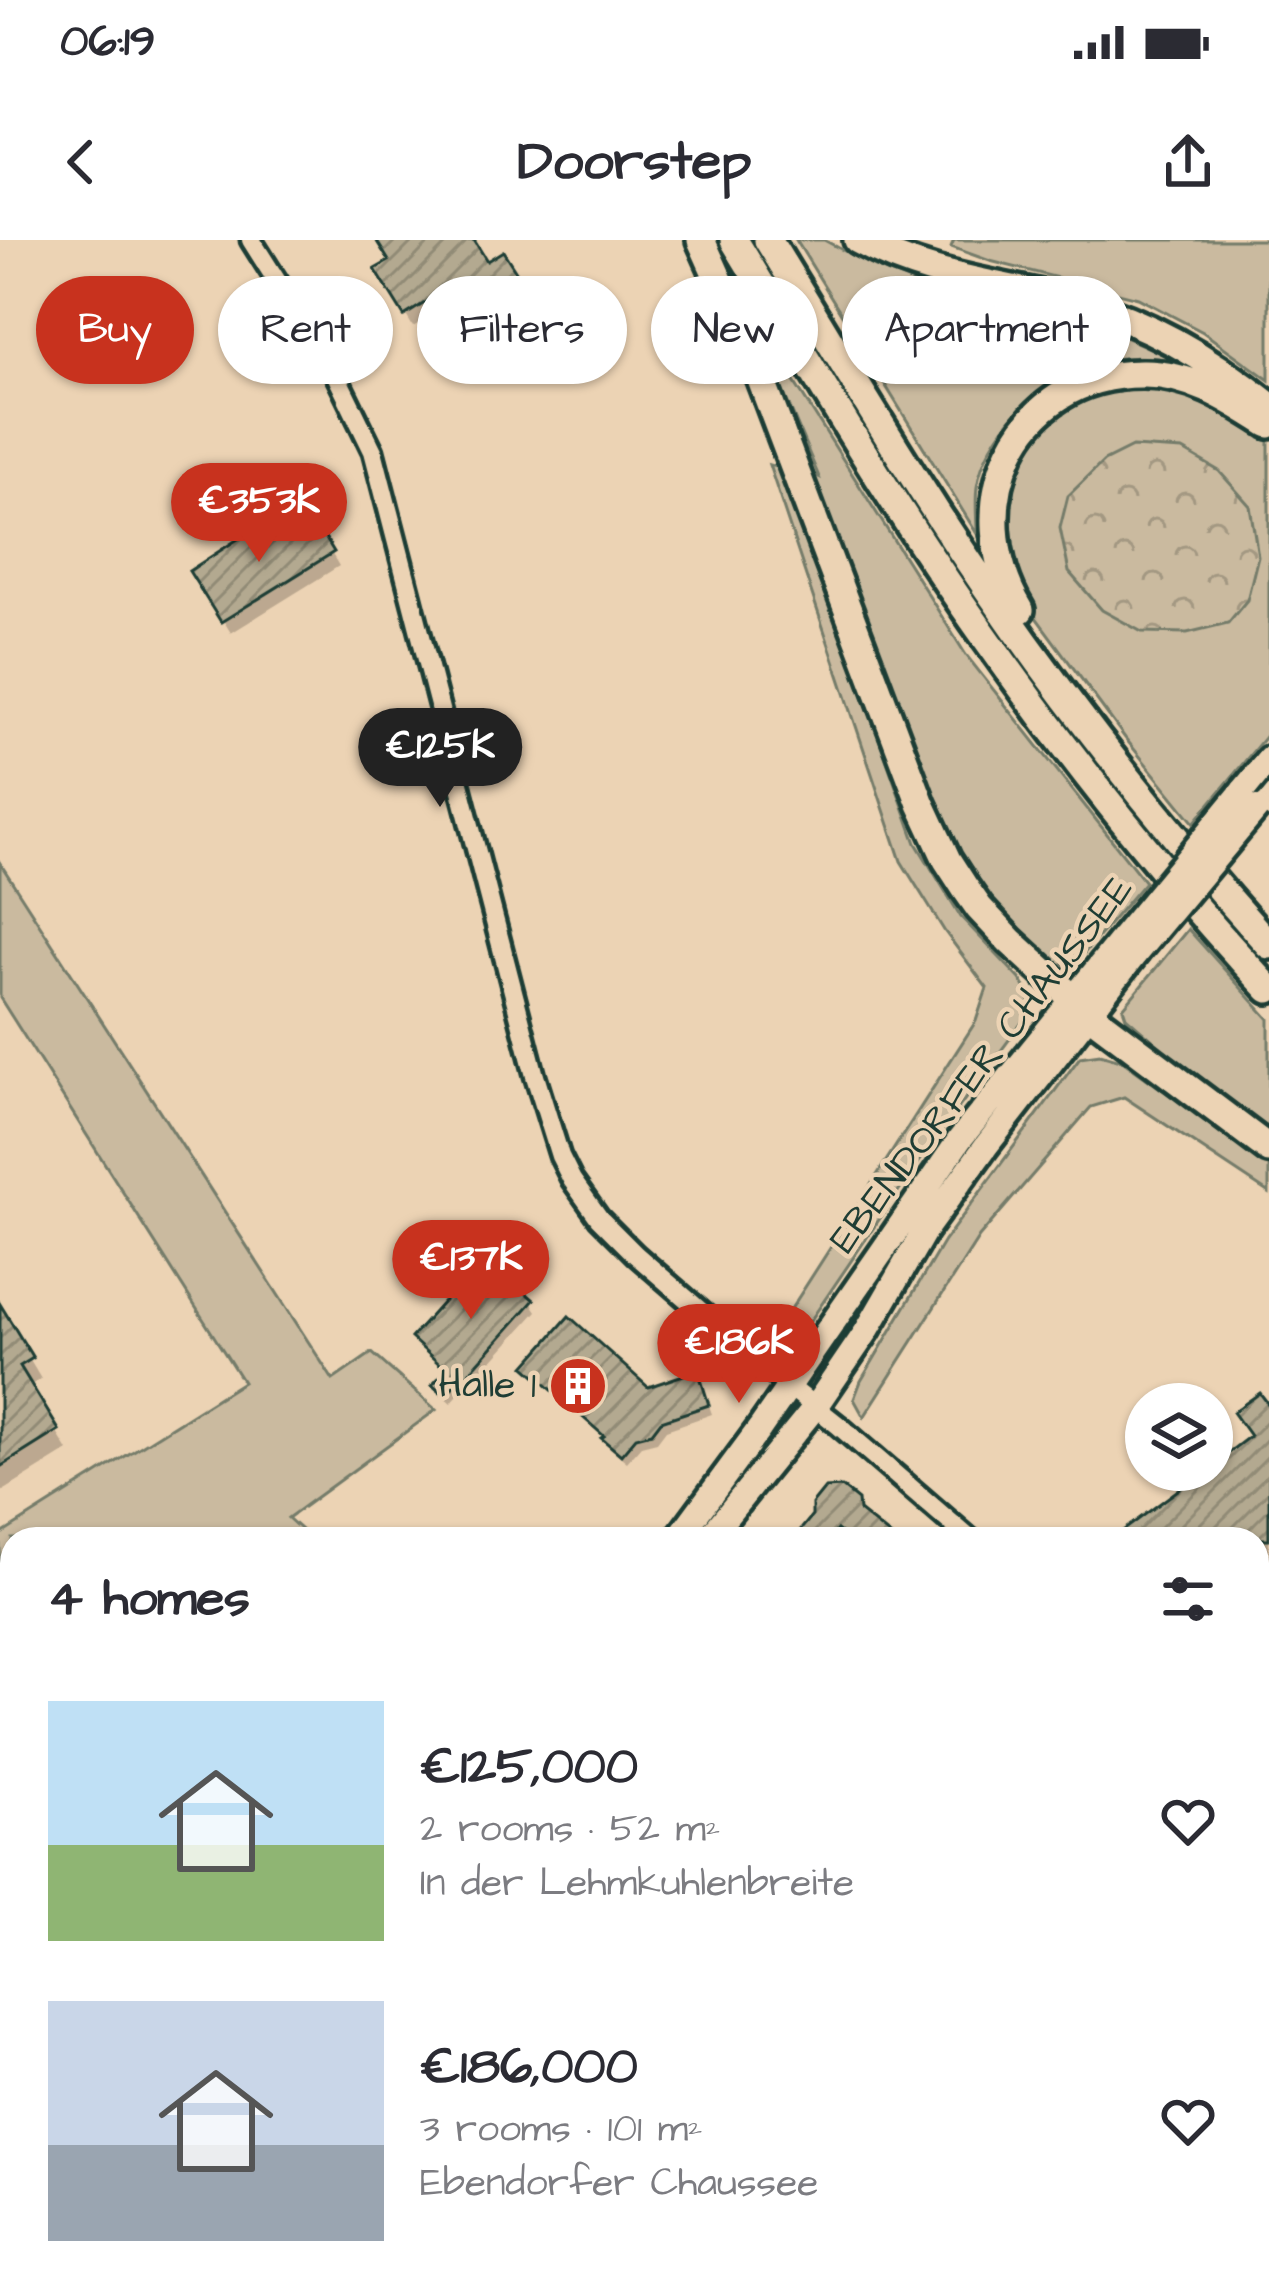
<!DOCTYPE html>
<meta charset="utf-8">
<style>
body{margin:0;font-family:"Architects Daughter",sans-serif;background:#f7f7f7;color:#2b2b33;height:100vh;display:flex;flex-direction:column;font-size:45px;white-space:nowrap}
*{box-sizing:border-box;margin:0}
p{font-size:39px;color:#7c7c81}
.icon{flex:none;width:66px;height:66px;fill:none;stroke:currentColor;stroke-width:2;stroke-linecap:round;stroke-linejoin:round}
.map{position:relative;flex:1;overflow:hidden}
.panel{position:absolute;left:0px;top:1287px;width:1269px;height:771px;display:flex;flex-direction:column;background:#fff;border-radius:36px 36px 0 0;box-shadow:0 3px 9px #0004}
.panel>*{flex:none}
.guide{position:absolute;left:36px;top:36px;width:1197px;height:108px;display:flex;gap:24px}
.fabs{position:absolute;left:1125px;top:1143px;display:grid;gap:24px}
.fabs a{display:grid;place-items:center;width:108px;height:108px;border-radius:50%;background:#fff;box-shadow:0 3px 9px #0004;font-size:60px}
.price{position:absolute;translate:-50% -102px;padding:0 27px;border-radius:42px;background:#c8321e;color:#fff;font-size:39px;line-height:78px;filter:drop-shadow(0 3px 6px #0008)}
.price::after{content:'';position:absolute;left:50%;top:72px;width:36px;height:27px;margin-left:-18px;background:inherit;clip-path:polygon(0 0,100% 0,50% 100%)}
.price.current{background:#222;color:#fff}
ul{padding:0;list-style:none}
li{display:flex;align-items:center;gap:36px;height:300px;padding:0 48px}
li span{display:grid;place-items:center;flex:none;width:336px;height:240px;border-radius:0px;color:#555}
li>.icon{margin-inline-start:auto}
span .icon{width:144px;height:144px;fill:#fffc;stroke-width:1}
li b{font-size:51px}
h2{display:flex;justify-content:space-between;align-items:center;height:144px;padding:0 48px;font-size:51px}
.chip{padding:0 42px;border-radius:54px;background:#fff;box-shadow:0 3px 9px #0004;font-size:42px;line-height:108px}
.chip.current{background:#c8321e;color:#fff}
.status{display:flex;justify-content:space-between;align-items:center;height:84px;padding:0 60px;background:#fff;direction:ltr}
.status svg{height:33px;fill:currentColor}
header{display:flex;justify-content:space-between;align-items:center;height:156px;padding:0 48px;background:#fff;font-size:54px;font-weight:800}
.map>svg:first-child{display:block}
</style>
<div class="status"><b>06:19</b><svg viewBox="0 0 49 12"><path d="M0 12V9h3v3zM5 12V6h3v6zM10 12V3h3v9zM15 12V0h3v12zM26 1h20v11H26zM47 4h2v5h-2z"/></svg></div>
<header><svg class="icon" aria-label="back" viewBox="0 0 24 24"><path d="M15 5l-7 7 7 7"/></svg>Doorstep<svg class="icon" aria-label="share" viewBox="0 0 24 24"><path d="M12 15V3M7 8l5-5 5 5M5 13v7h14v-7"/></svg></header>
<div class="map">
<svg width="1269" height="2056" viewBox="0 0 1269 2056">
<defs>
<pattern id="forest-crowns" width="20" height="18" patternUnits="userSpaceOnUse" patternTransform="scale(3)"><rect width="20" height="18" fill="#caba9f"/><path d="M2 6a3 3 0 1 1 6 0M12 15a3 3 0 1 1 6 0" fill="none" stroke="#a39882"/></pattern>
<pattern id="building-hatch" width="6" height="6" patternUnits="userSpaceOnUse" patternTransform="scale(3)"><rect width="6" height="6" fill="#b3a990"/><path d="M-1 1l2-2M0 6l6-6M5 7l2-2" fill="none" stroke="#918b76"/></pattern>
</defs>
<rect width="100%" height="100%" fill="#ecd3b4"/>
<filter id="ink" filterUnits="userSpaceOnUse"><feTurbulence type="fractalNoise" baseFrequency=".00833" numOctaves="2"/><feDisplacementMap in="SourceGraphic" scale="24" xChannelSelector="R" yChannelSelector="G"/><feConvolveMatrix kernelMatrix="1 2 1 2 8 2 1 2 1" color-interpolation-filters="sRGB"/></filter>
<g filter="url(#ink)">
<!-- grass -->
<path fill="#caba9f" stroke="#747c6a" stroke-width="3" d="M 796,0 L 824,0 L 874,27 L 947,55 L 1100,86 L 1176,120 C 1148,117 1121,115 1093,123 C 1040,137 986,193 977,247 C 975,262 977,279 977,294 Z
M 954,0 L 1269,0 L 1269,140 L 1203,92 L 1138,58 L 990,21 L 951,7 Z
M 749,70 L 966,415 L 1145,642 L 1075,724 L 1058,724 C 1033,700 1006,677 984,650 C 963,623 949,589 934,559 L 805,230 L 819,237 Z
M 1127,144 L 1177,147 L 1226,169 L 1269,199 L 1269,492 L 1194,583 L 1125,498 L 1035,376 L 1014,334 L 1006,300 L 1011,234 L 1036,192 L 1070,163 Z
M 769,225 L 783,229 L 916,603 L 961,677 L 1020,739 L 1028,752 L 1032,769 L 919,921 L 800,1096 L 773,1097 L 976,781 L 987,748 L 945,692 L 901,621 Z
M 0,623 L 333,1140 L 372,1113 L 436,1170 L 288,1278 L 311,1299 L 12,1299 L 12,1450 L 3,1456 L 0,1452 L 0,1295 L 243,1142 L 0,758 Z
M 1188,689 L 1269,779 L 1269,892 L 1193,835 L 1126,777 L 1123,768 Z
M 1100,814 L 1121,820 L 1269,926 L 1269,953 L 1124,857 L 1091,867 L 979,997 L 864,1177 L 854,1159 L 861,1141 L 944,1001 L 1080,817 Z
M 1269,1825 L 1269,2056 L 181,2056 L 185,2046 L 1257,2046 L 1257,1830 Z
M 0,1926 L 12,1929 L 12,2046 L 105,2046 L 101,2056 L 0,2056 Z"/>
<!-- forest -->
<path fill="url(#forest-crowns)" stroke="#747c6a" stroke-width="3" d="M 1132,207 L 1183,210 L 1219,231 L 1250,266 L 1258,316 L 1247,360 L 1228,383 L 1187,393 L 1142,392 L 1102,370 L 1069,332 L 1060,288 L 1068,256 L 1104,221 Z"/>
<!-- shadow -->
<path fill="#0003" d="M 379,0 L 471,0 L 486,25 L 502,15 L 526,55 L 479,85 L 462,57 L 413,87 L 379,30 L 392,22 Z
M 550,66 L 557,79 L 550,83 L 542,71 Z
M 315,286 L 339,326 L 231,393 L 193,331 L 267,300 Z
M 531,1062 L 537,1071 L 466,1149 L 464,1148 L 451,1163 L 441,1154 L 436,1146 L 448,1133 L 419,1107 L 414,1098 Z
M 0,1070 L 41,1139 L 29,1146 L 68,1211 L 0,1253 Z
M 529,1126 L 647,1150 L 701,1143 L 712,1174 L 666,1190 L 657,1202 L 641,1206 L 627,1222 L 610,1208 L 605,1199 L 534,1135 Z
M 1269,1170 L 1269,1390 L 1257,1398 L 1257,1299 L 1117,1299 L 1253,1198 Z
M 855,1262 L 863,1276 L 888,1299 L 796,1299 Z
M 1269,1451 L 1269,1493 L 1257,1482 L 1257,1465 Z
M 1269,1719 L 1269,1818 L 1257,1824 L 1257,1724 Z
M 12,1721 L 12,1781 L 0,1771 L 0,1735 Z"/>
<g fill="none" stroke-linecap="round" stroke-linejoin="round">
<!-- stream -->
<path stroke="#697463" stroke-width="6" d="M 1257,1993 L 1269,1989
M 0,2054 L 8,2056
M 1111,2056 L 1133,2046"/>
</g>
<!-- building -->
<path fill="url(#building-hatch)" stroke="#1f3d34" stroke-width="3" d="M 376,0 L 474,0 L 487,21 L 503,11 L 522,41 L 469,74 L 452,46 L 404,76 L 375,29 L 389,21 Z
M 308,276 L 317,284 L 334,312 L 221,382 L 189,331 L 261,284 L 268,296 L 295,279 Z
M 484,1016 L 534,1060 L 460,1143 L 458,1141 L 445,1156 L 432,1145 L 446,1130 L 411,1098 Z
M 0,1064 L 33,1118 L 20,1126 L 59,1190 L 0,1227 Z
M 569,1076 L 648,1147 L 698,1130 L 709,1165 L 661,1181 L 652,1193 L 636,1197 L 621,1215 L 601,1198 L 604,1196 L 525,1126 Z
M 1260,1153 L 1269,1165 L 1269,1299 L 1112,1299 L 1205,1230 L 1212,1230 L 1212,1225 L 1250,1196 L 1233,1172 Z
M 842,1247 L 858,1260 L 859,1271 L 894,1299 L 848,1299 L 837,1290 L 830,1299 L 793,1299 L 812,1276 L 812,1264 L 825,1248 Z"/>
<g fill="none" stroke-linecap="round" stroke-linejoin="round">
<defs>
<path id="minor" d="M 251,0 L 336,135 L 373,211 L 535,836 L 560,916 L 572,940 L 599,978 L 636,1015 L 766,1128 L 838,1185 L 970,1299
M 0,1489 L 12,1506
M 1257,1544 L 1269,1554
M 1257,1595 L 1269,1582"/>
<path id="major" d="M 1242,552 L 1269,519
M 678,1299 L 760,1188 L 960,899 L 1123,697
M 708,1299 L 815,1167 L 866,1092 L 925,990 L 986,906 L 1136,713
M 138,2056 L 142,2046"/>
<path id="highway" d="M 701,0 L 748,105 L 921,564 L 947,620 L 965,648 L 979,668 L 1010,701 L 1091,775 L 1269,909
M 734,0 C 816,135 896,272 988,401 C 1074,523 1167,640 1269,749
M 768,0 C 824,91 878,183 936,272 C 1035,425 1147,569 1269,705
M 858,0 C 928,39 1006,45 1082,64 C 1152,83 1213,121 1269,166
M 1020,370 C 959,267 1013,134 1141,134 C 1190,133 1230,159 1269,184"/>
</defs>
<!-- minor casing -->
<use href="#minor" stroke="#1f3d34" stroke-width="27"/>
<!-- major casing -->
<use href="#major" stroke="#1f3d34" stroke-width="33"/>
<!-- highway casing -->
<use href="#highway" stroke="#1f3d34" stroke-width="36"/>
<!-- minor -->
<use href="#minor" stroke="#ecd3b4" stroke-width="18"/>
<!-- major -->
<use href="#major" stroke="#ecd3b4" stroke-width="24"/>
<!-- highway -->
<use href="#highway" stroke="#ecd3b4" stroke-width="27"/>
<defs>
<path id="major-bridge" d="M 1123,697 L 1242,552
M 1136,713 L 1257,568"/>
</defs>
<!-- major-bridge casing -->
<use href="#major-bridge" stroke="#1f3d34" stroke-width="33" stroke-linecap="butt"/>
<!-- major-bridge -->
<use href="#major-bridge" stroke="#ecd3b4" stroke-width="24"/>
</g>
</g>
<!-- icons -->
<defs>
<symbol id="building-disc" viewBox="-11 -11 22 22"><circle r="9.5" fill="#c8321e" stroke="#ecd3b4"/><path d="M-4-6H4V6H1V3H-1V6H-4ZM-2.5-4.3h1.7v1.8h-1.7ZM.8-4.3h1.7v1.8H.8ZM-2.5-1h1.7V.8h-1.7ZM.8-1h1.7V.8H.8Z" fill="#fff"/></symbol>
</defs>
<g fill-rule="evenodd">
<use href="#building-disc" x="545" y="1113" width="66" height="66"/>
</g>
<g text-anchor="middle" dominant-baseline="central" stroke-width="9" stroke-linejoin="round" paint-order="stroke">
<!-- street labels -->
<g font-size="39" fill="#1f3d34" stroke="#ecd3b4">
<text transform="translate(982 825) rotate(-52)">EBENDORFER CHAUSSEE</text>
</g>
<!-- poi labels -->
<g font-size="39" fill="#1f3d34" stroke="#ecd3b4" text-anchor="end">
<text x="536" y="1146">Halle 1</text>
</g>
</g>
</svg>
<div class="fabs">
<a><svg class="icon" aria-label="layers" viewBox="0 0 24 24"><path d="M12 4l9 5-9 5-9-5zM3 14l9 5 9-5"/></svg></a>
</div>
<b class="price" style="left:259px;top:325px">€353K</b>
<b class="price current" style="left:440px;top:570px">€125K</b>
<b class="price" style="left:471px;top:1082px">€137K</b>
<b class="price" style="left:739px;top:1166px">€186K</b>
<div class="guide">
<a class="chip current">Buy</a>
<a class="chip">Rent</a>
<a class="chip">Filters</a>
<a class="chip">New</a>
<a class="chip">Apartment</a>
</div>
<section class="panel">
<h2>4 homes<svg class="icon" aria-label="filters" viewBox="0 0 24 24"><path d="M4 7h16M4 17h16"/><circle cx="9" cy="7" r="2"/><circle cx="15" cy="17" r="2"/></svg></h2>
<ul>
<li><span style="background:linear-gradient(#bfe0f5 60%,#8fb573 0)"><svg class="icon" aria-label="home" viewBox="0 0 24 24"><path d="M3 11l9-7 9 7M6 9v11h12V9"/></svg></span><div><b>€125,000</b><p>2 rooms · 52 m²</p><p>In der Lehmkuhlenbreite</p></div><svg class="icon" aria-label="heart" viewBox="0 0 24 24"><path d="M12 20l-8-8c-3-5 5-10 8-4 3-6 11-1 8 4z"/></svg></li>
<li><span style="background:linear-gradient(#c9d6e8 60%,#9aa5b1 0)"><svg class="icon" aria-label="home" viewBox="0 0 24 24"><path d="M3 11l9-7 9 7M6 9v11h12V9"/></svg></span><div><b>€186,000</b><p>3 rooms · 101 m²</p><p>Ebendorfer Chaussee</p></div><svg class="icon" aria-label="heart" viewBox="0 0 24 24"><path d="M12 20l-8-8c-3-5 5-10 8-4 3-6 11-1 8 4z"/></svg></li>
</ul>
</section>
</div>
